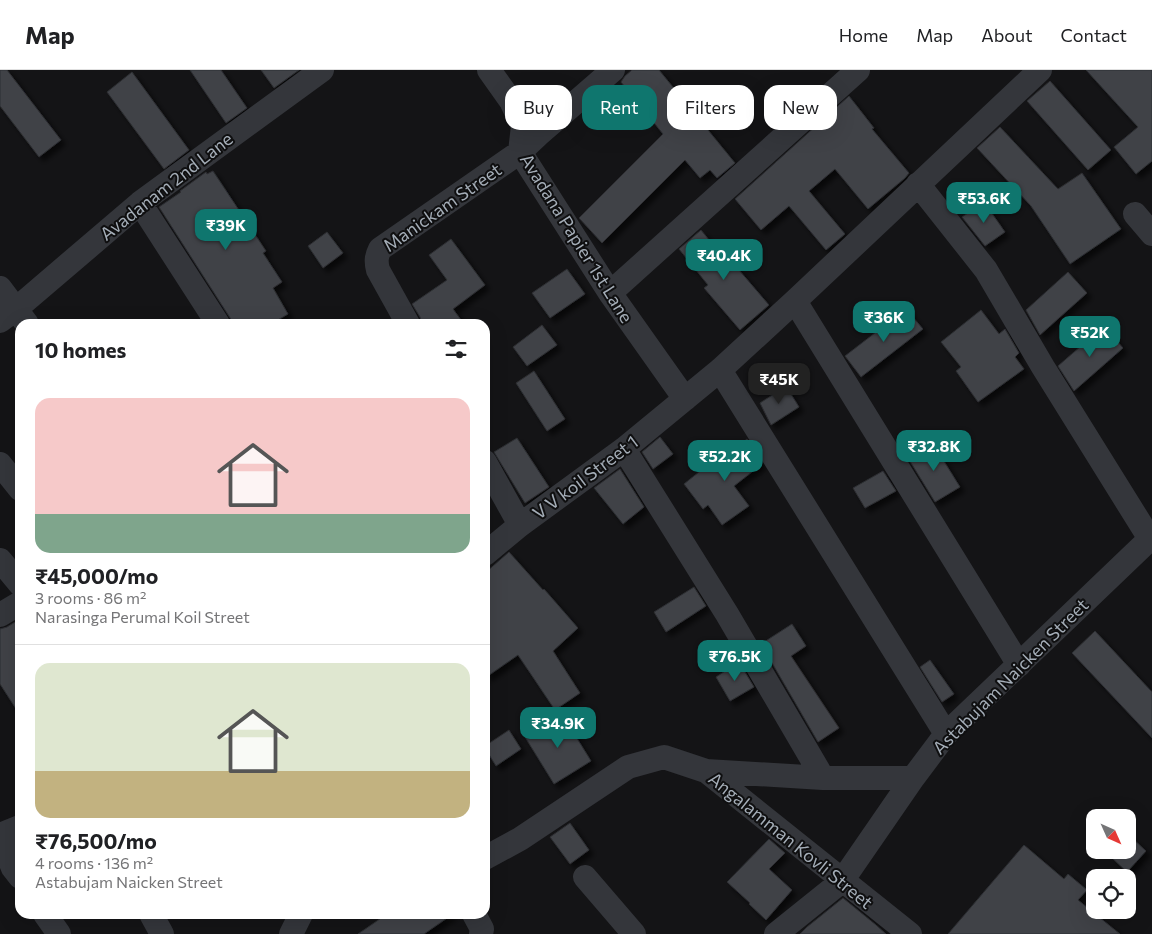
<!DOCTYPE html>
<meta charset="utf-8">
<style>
body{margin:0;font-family:Commissioner,sans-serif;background:#f2f2f2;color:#202124;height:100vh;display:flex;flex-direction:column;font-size:19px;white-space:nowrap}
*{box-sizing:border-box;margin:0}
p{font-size:16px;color:#757577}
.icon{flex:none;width:28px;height:28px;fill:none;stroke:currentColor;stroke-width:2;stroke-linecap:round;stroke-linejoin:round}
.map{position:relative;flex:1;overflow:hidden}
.panel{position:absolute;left:15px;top:249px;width:475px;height:600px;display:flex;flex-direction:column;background:#fff;border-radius:15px;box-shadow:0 5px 20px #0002}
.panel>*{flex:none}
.banner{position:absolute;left:505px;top:15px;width:475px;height:45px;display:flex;gap:10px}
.needle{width:32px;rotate:135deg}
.buttons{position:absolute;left:1086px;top:739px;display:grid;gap:10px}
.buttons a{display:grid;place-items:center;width:50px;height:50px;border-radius:10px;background:#fff;box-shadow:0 5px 20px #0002;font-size:25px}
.price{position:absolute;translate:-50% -42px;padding:0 11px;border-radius:10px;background:#0f766e;color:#fff;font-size:16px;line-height:32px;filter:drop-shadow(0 1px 2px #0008)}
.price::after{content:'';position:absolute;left:50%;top:30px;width:15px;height:11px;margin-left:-8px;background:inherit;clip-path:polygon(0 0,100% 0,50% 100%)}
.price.on{background:#222;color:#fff}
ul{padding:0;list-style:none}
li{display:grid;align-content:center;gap:10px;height:265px;padding:0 20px}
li+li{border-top:1px solid #e0e0e0}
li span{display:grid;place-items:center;height:155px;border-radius:15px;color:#555}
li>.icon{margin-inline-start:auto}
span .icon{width:90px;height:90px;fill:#fffc;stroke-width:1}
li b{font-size:21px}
h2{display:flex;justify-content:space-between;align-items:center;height:60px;padding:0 20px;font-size:21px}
.pill{padding:0 18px;border-radius:15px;background:#fff;box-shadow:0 5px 20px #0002;font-size:18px;line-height:45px}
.pill.on{background:#0f766e;color:#fff}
header{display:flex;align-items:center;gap:30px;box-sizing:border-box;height:70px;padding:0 25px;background:#fff;border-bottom:1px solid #e0e0e0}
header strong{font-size:24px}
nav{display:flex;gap:28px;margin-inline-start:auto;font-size:18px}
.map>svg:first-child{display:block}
</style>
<header>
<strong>Map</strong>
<nav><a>Home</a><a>Map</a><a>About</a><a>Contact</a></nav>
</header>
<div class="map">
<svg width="1152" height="864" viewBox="0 0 1152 864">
<defs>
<filter id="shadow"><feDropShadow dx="4.5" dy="4.5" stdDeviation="2.5" flood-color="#0009"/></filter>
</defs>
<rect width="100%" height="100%" fill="#141416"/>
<!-- building -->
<path fill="#3f4246" stroke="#2d2e32" filter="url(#shadow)" d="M 0,0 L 7,0 L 61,70 L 39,87 L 0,36 Z
M 190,0 L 221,0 L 247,38 L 226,53 Z
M 261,0 L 299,0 L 274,18 Z
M 632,0 L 659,0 L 735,93 L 717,108 L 710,100 L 700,108 L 685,90 L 602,173 L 579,148 L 663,64 L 621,12 L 625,6 Z
M 1086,0 L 1152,0 L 1152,91 L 1136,104 L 1114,77 L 1138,57 Z
M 132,2 L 189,80 L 164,99 L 107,22 Z
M 1050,11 L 1111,80 L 1088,100 L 1027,31 Z
M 849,26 L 874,58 L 872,59 L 909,103 L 905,108 L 868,139 L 835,99 L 809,121 L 845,164 L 826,180 L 789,136 L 761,160 L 735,129 Z
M 1000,57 L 1058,119 L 1082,103 L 1121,159 L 1070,194 L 1031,136 L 977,78 Z
M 213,101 L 266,181 L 263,183 L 282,212 L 273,218 L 288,244 L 271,254 L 234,254 L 159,137 L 181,122 L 180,121 L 206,102 L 207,104 Z
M 984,132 L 1005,162 L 985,176 L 962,147 Z
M 701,160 L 730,196 L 733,193 L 769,235 L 740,260 L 704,218 L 708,215 L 679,179 Z
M 327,162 L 343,183 L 323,198 L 308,176 Z
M 451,169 L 485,215 L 453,239 L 464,254 L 422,254 L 420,247 L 412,234 L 447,210 L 429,185 Z
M 567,199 L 585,224 L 550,248 L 532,223 Z
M 1068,202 L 1087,223 L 1040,265 L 1026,240 Z
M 906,239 L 923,259 L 861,307 L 845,286 Z
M 981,240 L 999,264 L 1005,259 L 1019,283 L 1015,287 L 1024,299 L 978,332 L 956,301 L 961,297 L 941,272 Z
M 542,255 L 557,275 L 527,296 L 513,277 Z
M 1104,256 L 1123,278 L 1074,321 L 1058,296 Z
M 534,301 L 565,349 L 547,361 L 516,313 Z
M 786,316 L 799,337 L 771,355 L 760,333 Z
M 660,367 L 673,384 L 653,399 L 642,382 Z
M 517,368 L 549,417 L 525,433 L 494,382 Z
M 747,369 L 762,394 L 734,416 L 749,436 L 722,455 L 708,435 L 703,439 L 684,414 L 714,390 L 716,393 Z
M 932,372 L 960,417 L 935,432 L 908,388 Z
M 620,399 L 644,437 L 623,454 L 594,418 Z
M 883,401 L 896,421 L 865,438 L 853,418 Z
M 509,482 L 543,520 L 544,519 L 578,558 L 553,581 L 580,623 L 555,640 L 518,585 L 485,608 L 485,503 Z
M 694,517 L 706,536 L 666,562 L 654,542 Z
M 20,549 L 20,645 L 0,614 L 0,559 L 7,557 Z
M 792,554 L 806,576 L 791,586 L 839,658 L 818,672 L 761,574 Z
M 1095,561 L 1152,622 L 1152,668 L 1072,583 Z
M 930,590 L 954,624 L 942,632 L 920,597 Z
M 739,592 L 754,617 L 730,631 L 716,607 Z
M 562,644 L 591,691 L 554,714 L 525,667 Z
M 509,660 L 521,679 L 496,696 L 485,678 L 485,676 Z
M 570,753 L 589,780 L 570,794 L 550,767 Z
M 1131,767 L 1146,781 L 1127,802 L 1112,788 L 1119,780 L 1128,780 L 1128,771 Z
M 769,769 L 785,783 L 769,799 L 792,820 L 766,850 L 749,834 L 750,833 L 727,812 Z
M 1024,775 L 1064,809 L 1068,804 L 1087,820 L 1078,830 L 1120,864 L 948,864 Z
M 843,828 L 876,855 L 886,864 L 800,864 L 807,857 Z
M 387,844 L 453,844 L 424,864 L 358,864 Z"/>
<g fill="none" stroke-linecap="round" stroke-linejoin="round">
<!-- minor -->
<path stroke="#34363b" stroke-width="24" d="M 489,0 L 511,31 L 523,56 L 520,82 L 610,223 L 685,329
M 918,114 L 986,200 L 1043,297 L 1150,469
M 140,133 L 218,254
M 1135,144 L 1152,164
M 0,218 L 27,254
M 610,223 L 858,0
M 795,231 L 1019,595
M 0,251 L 16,239 L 140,133 L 322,0
M 408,254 L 378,200 C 376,192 376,187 380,179 L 520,82 L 538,65 L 613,0
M 720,300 L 946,664
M 624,379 L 727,544 L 823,708
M 485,392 L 520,455
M 0,394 L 20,419
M 485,484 L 520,455 L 624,379 L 720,300 L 795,231 L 1040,0
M 0,490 L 20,514
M 0,545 L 20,533
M 706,701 L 823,708 L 913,708 L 946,664 L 1152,467
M 0,765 L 20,757
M 0,767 L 13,798 L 20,807
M 485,788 L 520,769 L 628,697 L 664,687 L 706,701 L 910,864
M 585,807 L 634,864
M 45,844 L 59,864
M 151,844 L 162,864
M 474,844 L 482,859 L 481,864
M 291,864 L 301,844
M 776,864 L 842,811 L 913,708"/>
</g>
<g text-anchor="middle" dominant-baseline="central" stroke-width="4" stroke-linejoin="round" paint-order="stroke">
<!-- street labels -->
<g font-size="18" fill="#a4adb7" stroke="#0f0f10">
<text transform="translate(166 116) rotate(-38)">Avadanam 2nd Lane</text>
<text transform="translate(442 137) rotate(-35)">Manickam Street</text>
<text transform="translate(577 168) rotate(58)">Avadana Papier 1st Lane</text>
<text transform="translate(585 407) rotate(-37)">V V koil Street 1</text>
<text transform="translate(1010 606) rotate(-45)">Astabujam Naicken Street</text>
<text transform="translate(791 770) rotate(39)">Angalamman Kovli Street</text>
</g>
</g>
</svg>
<div class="buttons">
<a><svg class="needle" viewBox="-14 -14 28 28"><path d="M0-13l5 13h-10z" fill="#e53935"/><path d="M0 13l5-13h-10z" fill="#757577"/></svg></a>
<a><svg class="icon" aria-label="locate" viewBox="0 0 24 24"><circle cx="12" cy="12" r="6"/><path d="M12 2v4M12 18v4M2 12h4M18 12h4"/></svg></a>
</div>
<b class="price" style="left:984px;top:154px">₹53.6K</b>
<b class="price" style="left:226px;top:181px">₹39K</b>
<b class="price" style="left:724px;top:211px">₹40.4K</b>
<b class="price" style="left:884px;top:273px">₹36K</b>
<b class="price" style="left:1090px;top:288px">₹52K</b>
<b class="price on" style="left:779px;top:335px">₹45K</b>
<b class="price" style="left:934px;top:402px">₹32.8K</b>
<b class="price" style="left:725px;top:412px">₹52.2K</b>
<b class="price" style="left:735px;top:612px">₹76.5K</b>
<b class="price" style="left:558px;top:679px">₹34.9K</b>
<div class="banner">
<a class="pill">Buy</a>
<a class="pill on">Rent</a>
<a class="pill">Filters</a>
<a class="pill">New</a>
</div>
<section class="panel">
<h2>10 homes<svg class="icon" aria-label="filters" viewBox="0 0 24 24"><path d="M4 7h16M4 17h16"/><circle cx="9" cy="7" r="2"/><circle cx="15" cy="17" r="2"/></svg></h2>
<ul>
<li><span style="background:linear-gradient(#f6c9c9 75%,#7fa58c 0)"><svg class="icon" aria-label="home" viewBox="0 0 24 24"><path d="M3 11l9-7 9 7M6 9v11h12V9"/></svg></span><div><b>₹45,000/mo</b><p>3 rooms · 86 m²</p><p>Narasinga Perumal Koil Street</p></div></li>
<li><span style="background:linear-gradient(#dfe7d0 70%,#c2b280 0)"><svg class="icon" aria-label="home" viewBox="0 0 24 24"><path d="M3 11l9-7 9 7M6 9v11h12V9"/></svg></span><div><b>₹76,500/mo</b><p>4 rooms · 136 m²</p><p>Astabujam Naicken Street</p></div></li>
</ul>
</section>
</div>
